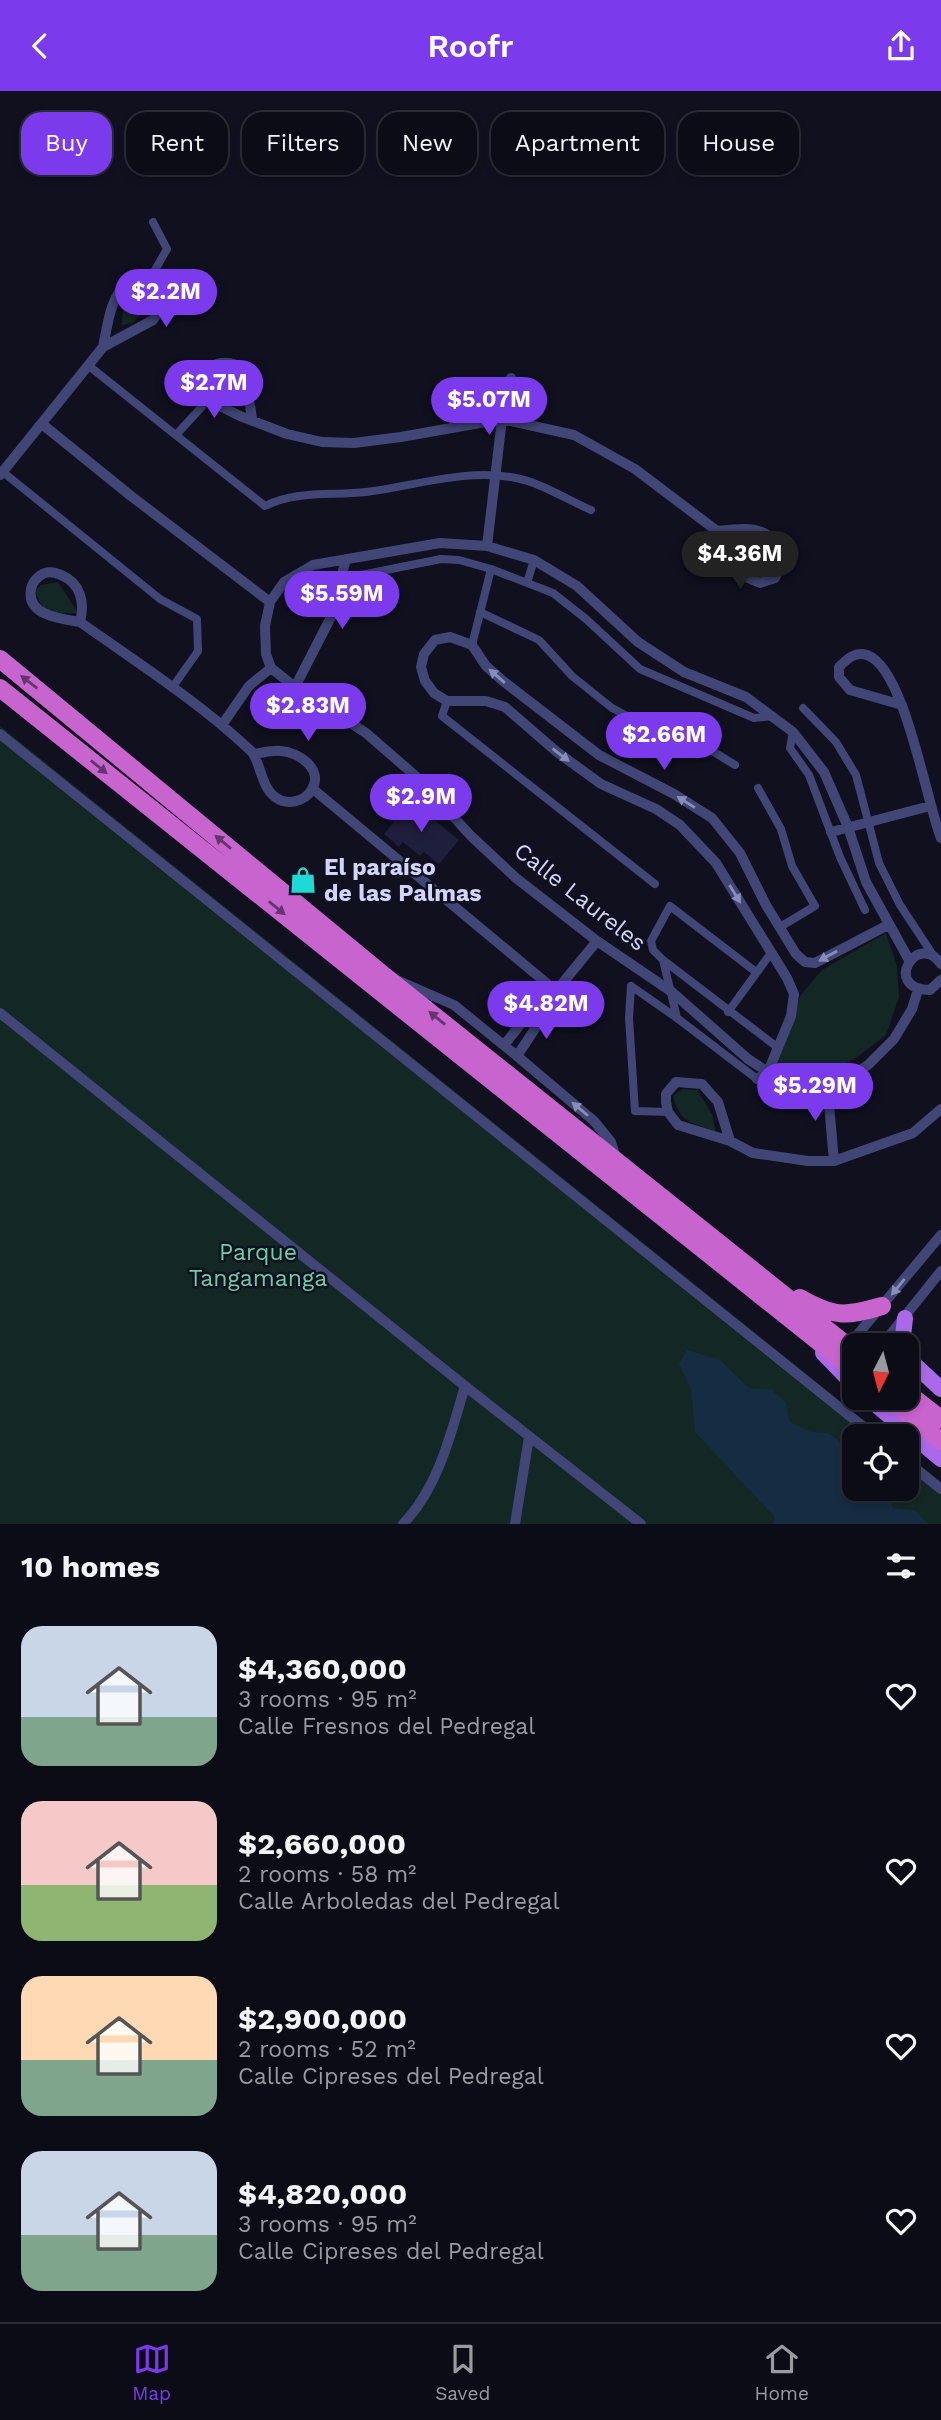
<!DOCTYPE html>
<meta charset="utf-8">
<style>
body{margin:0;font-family:"Work Sans",sans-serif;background:#151520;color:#f1f3f6;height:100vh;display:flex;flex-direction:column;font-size:26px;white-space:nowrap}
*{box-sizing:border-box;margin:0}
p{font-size:23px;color:#9a9ba1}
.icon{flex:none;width:38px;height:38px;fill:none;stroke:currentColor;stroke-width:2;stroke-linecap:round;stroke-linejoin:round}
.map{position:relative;height:1433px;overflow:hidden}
.panel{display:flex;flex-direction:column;background:#0c0c17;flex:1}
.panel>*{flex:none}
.hud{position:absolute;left:21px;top:21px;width:900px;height:63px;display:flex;gap:14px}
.needle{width:46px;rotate:186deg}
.fabs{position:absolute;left:842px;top:1242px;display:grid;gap:14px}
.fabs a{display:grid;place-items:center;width:77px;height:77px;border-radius:14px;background:#0c0c17;box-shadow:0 4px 10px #0003,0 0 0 2px #2c2c36;font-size:35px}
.price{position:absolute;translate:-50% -60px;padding:0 16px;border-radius:24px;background:#7c3aed;color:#fff;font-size:23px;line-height:46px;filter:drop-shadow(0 2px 4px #0008)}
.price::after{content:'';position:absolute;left:50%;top:42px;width:21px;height:16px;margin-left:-10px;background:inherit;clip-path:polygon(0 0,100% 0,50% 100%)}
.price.active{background:#222;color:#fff}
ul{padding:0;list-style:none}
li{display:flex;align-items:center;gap:21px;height:175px;padding:0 21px}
li span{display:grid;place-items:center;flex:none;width:196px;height:140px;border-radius:21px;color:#555}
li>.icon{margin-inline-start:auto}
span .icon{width:84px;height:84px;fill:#fffc;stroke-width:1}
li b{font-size:30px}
h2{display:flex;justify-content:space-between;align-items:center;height:84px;padding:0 21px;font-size:30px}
.tag{padding:0 24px;border-radius:21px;background:#0c0c17;box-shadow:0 4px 10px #0003,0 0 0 2px #2c2c36;font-size:24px;line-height:63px}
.tag.active{background:#7c3aed;color:#fff}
header{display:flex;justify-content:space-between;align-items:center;height:91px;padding:0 21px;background:#7c3aed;color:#fff;font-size:32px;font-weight:600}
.tab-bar{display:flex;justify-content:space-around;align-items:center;height:98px;border-top:2px solid #2c2c36;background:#0c0c17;font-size:19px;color:#9a9ba1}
.tab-bar a{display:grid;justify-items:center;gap:4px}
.tab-bar .active{color:#7c3aed}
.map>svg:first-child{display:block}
</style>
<header><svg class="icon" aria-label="back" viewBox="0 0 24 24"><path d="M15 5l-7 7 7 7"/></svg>Roofr<svg class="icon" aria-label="share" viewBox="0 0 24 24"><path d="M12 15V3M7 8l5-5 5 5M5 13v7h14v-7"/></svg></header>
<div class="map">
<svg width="941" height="1433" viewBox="0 0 941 1433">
<rect width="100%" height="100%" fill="#10101f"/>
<!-- green -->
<path fill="#132824" d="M 140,202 L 145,218 L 134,231 L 122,234 L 123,213 L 129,204 Z
M 230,286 L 237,293 L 242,307 L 236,313 L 218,305 L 212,294 L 217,288 Z
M 58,491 L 78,522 L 48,522 L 39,510 L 35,500 L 41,494 Z
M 0,635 L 885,1346 L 854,1346 L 854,1398 L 906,1398 L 907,1363 L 941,1391 L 941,1433 L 0,1433 Z
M 886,842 L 897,875 L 899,906 L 886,944 L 856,967 L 825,982 L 798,981 L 775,970 L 800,905 L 822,879 Z
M 682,998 L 697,999 L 712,1023 L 716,1041 C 693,1031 679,1032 673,1005 Z"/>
<!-- water -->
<path fill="#162c42" d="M 687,1259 L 720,1269 L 749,1297 L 772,1299 L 786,1312 L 790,1331 L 811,1341 L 828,1342 L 854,1361 L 854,1398 L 885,1398 L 893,1417 L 914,1419 L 929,1433 L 773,1433 L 775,1426 L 695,1341 L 691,1297 L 679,1273 Z"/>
<!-- building -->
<path fill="#201e3d" d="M 411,710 L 459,749 L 439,773 L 424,761 L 420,765 L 403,751 L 399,756 L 384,743 Z"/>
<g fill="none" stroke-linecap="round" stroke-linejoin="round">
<!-- pedestrian -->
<path stroke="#414677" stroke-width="8" d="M 147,193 L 167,158 L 153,131
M 89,275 L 265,415 C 297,399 332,405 366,401 C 415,395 466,377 516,387 C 539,391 568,409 591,419
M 176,344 L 208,309
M 3,381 L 160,508 L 197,528 L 198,560 L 172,597
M 342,484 L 356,485 L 441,468 L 459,469 L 491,478 L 553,502 L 586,528 L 640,578 L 754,627 L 773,625
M 527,492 L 534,469
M 480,521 L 539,549 L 572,585 L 612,617 L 650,637 L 701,653 L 735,674
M 472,554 L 491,478
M 447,610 L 442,625 L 655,793
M 803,617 L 836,651 L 856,684 L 879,772 L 900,814 L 933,864
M 793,641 L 790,657 L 809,684 L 840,766 L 865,819
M 758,697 L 781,738 L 792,775 L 815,815 L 780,836
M 663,869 L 777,956
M 631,895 L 677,927 L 757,988 L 785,1000 L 829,1005
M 631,895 L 629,927 L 635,1020 L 668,1021
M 728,921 L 771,862
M 677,927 L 663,869 L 653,859 L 651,850 L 670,815 L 756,881"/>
<!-- minor -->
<path stroke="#414677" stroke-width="10" d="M 252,328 C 250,308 245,290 234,273 C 215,268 204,278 200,296 L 208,309 L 240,325 L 287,343 L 322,351 L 354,352 L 401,346 L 502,328 L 574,344 L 635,378 L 717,440 L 731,468 L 743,485 L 760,492 L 775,487 C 789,461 775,439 745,438 C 736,438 726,439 717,440
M 42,333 L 131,405 L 270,511
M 0,384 L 103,256 L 153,229 C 170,206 150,194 129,189 C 110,206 108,232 103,256
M 487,455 L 502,328 L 511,287
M 80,531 C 85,512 81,492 61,484 C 56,482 51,480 45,482 C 39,484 32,491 31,498 C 26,525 62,528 80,531 C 138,572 199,611 251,660 C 260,669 261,696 275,706 C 287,715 305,711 312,698 C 324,678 298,661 281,660 C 272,659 262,662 254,663
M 295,596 L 331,526 L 346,468
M 902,614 L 850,599 L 839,586 L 839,576 C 847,568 855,560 867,564 C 905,577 926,710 941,747
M 222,634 L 249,595 L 271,577
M 0,643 L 876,1346
M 313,698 L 556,900
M 831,741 L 930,715
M 909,869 L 866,791 L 848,736 L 824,681 L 793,641 L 746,606 L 684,581 L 638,551 L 577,495 L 534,469 L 487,455 L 440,452 L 313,474 L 284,491 L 270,511 L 265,535 L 266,563 L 271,577 L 295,596 L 366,642 L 419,688 L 471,745 L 516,787 L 597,850 L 672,901 L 748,968 L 768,981 L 783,987 L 803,990 L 827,991 L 848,987 L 868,974 L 894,948 L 912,918 L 918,899
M 941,873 C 918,839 881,898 930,899 L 941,889
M 399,890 L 454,914 L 517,965 L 594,1030 L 611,1051 L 616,1067
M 0,922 L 465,1295 L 641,1433
M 504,954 L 540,909 L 556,900
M 517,965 L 548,918 L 556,900 L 597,850
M 757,988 L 768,981 L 791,925 L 794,903 L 787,887 L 716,772 L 680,734 L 656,718 L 601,693 L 557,661 L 505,616 L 486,610 L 447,610 L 434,602 L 425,590 L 421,576 L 424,563 L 435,549 L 450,546 L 472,554 L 486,575 L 503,590 L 599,664 L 674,703 L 712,727 L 740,762 L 766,814 L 796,863 L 805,871 L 815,872 L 888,834
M 827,991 L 834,1070
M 730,1050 L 718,1011 L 702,993 L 676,991 L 666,1003 L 666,1011 L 668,1021 L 678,1034 L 730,1050 L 753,1062 L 808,1070 L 834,1070 L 913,1042 L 941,1018
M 848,1255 L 941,1144
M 881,1255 L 941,1180
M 906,1370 L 941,1398
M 403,1433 C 438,1397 451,1343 465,1295
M 515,1433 L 529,1346"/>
<!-- primary -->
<path stroke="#a969ea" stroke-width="16" d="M 905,1255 L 903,1246 L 905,1227
M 823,1262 L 854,1294
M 906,1262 L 916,1275 L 941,1298
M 868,1307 L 941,1368"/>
<!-- trunk -->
<path stroke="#c864ce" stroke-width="18" d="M 0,568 L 382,883 L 854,1260
M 0,597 L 854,1279
M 800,1207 C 834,1226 845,1226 882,1215
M 906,1301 L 941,1328
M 889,1307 L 941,1350"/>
</g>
<!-- one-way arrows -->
<defs><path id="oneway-solid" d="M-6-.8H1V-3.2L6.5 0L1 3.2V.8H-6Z" transform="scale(1.75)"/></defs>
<g fill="#8a8db8">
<use href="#oneway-solid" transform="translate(497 585) rotate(-139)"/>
<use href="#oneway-solid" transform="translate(561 664) rotate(37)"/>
<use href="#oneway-solid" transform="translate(686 711) rotate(-148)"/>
<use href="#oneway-solid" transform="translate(735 803) rotate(58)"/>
<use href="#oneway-solid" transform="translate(828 865) rotate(151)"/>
<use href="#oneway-solid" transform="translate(580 1018) rotate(-140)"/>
<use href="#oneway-solid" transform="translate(898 1196) rotate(129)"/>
</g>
<g fill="#63366e">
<use href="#oneway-solid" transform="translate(29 591) rotate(-142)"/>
<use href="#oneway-solid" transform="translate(99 676) rotate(39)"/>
<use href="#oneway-solid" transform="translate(223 751) rotate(-140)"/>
<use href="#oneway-solid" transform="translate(277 817) rotate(39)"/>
<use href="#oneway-solid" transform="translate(437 927) rotate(-141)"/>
</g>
<!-- icons -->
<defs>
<symbol id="shop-bare" viewBox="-9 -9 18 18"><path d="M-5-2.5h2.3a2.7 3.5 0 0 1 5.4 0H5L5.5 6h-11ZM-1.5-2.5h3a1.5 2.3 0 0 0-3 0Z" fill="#1fd9d4" stroke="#10101f" stroke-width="2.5" paint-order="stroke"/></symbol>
</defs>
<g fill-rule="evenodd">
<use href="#shop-bare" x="284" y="770" width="38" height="38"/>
</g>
<g text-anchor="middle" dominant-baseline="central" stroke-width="5" stroke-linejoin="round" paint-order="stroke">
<!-- poi labels -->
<g font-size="23" font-weight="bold" fill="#d3d4f9" stroke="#10101f" text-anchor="start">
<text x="324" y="776">El paraíso<tspan x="324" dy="26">de las Palmas</tspan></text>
</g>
<!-- street labels -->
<g font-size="23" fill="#d3d4f9" stroke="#10101f">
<text transform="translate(580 806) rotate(38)">Calle Laureles</text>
</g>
<!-- park labels -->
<g font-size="23" fill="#6acea8" stroke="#10101f">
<text x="258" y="1161">Parque<tspan x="258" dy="26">Tangamanga</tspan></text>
</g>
</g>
</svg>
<div class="fabs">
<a><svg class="needle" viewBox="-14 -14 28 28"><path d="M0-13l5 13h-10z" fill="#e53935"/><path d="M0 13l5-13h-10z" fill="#9a9ba1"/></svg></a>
<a><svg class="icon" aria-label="locate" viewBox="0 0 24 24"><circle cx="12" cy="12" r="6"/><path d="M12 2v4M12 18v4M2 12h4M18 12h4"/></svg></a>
</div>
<b class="price" style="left:166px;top:238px">$2.2M</b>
<b class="price" style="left:214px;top:329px">$2.7M</b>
<b class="price" style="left:489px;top:346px">$5.07M</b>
<b class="price active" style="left:740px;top:500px">$4.36M</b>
<b class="price" style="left:342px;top:540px">$5.59M</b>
<b class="price" style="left:308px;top:652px">$2.83M</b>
<b class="price" style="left:664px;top:681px">$2.66M</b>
<b class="price" style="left:421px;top:743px">$2.9M</b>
<b class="price" style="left:546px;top:950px">$4.82M</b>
<b class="price" style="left:815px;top:1032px">$5.29M</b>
<div class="hud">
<a class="tag active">Buy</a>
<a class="tag">Rent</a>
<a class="tag">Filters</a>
<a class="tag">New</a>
<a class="tag">Apartment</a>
<a class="tag">House</a>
</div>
</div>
<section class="panel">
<h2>10 homes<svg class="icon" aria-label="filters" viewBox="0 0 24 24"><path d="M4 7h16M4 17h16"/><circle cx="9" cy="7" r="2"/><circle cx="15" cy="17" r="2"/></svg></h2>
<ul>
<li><span style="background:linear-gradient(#c9d6e8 65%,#7fa58c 0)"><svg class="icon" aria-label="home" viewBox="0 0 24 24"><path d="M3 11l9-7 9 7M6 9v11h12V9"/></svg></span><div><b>$4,360,000</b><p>3 rooms · 95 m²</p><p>Calle Fresnos del Pedregal</p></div><svg class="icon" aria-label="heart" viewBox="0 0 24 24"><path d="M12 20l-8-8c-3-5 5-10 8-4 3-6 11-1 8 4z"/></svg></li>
<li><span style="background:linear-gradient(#f6c9c9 60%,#8fb573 0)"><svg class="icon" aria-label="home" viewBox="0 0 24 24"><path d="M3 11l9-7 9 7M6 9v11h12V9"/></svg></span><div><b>$2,660,000</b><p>2 rooms · 58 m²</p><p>Calle Arboledas del Pedregal</p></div><svg class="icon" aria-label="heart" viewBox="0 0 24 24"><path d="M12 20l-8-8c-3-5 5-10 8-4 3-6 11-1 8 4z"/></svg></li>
<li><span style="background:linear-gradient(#ffd9b3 60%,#7fa58c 0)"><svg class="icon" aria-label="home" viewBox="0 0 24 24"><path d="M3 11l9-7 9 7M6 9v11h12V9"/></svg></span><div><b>$2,900,000</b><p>2 rooms · 52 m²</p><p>Calle Cipreses del Pedregal</p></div><svg class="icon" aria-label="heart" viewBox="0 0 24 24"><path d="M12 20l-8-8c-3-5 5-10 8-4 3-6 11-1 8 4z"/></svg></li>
<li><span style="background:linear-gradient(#c9d6e8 60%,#7fa58c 0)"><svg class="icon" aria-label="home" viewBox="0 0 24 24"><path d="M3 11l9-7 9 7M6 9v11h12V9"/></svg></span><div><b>$4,820,000</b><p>3 rooms · 95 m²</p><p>Calle Cipreses del Pedregal</p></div><svg class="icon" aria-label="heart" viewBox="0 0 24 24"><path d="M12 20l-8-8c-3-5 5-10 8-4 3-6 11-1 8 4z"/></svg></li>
</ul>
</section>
<nav class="tab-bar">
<a class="active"><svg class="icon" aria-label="map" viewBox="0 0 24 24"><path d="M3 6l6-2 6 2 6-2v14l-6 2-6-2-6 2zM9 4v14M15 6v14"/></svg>Map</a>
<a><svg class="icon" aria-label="saved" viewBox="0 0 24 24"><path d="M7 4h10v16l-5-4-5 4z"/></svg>Saved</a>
<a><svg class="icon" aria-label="home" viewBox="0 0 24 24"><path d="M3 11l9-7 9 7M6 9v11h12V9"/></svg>Home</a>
</nav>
